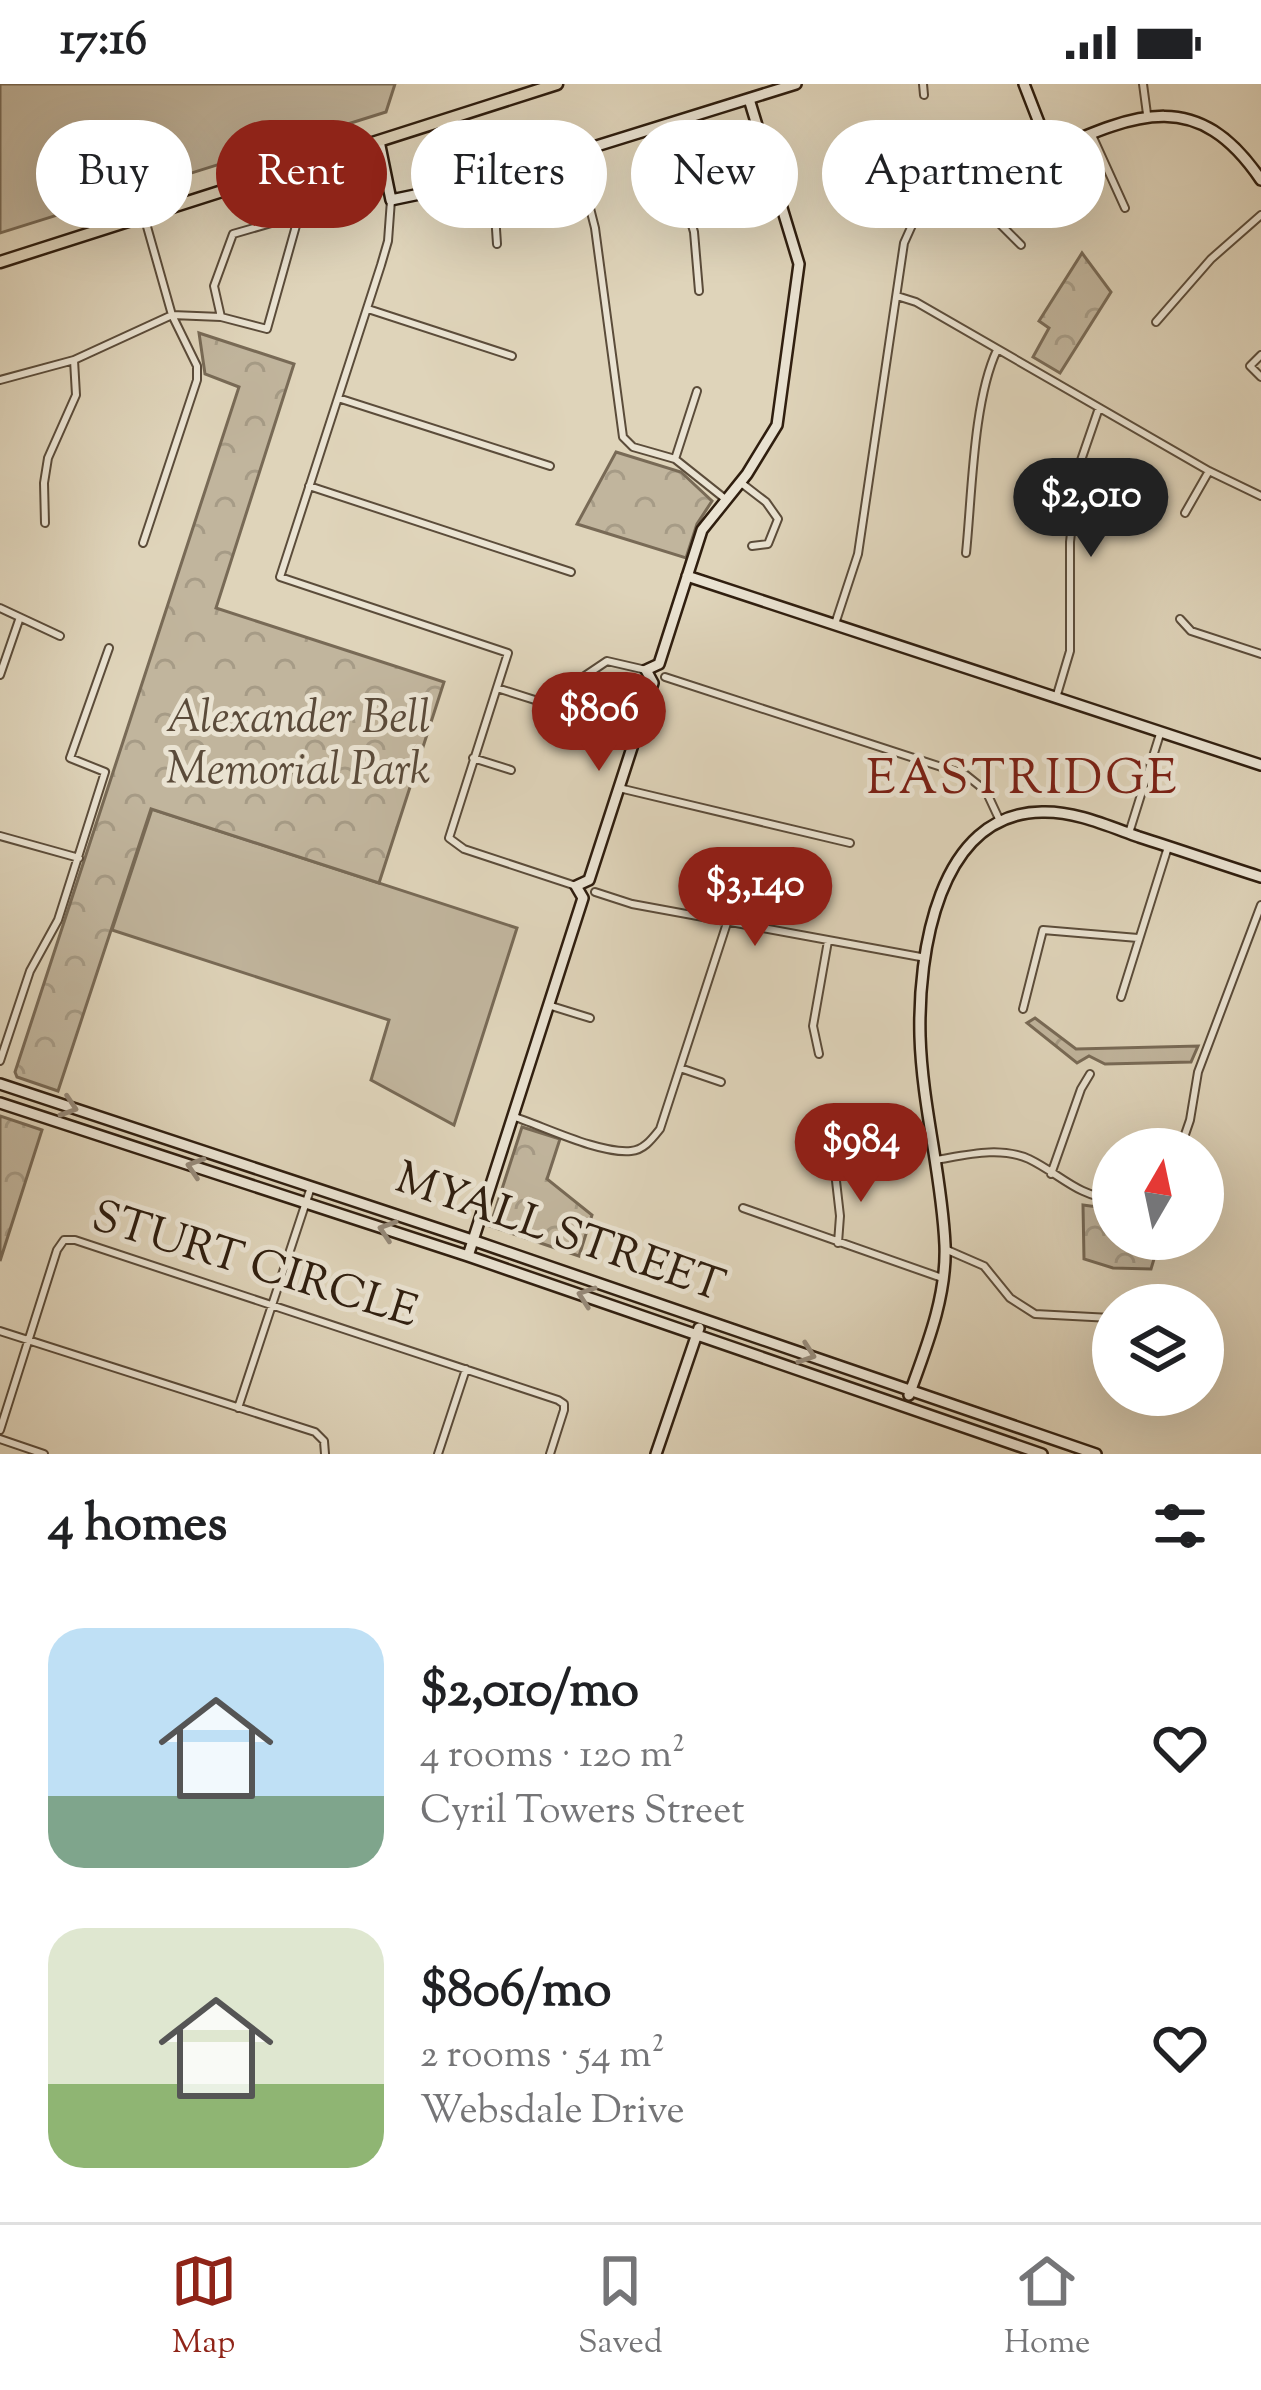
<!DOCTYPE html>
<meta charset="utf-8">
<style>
body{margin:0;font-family:"Sorts Mill Goudy",serif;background:#f6f6f6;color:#202124;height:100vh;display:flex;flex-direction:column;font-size:45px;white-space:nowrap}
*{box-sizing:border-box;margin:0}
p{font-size:39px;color:#757577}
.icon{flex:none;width:66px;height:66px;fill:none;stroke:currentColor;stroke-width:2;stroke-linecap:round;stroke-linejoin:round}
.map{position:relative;height:1370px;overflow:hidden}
.drawer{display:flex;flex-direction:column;background:#fff;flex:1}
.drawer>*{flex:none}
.guide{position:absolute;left:36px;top:36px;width:1191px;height:108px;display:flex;gap:24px}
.needle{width:78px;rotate:9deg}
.fabs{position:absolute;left:1092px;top:1044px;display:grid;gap:24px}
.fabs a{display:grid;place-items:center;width:132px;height:132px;border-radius:50%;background:#fff;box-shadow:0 12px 48px #0002;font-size:60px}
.price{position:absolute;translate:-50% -102px;padding:0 27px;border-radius:42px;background:#8f2418;color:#fff;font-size:39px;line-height:78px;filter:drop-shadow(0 3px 6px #0008)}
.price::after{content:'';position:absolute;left:50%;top:72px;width:36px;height:27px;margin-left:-18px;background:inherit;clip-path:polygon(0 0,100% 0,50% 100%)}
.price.selected{background:#222;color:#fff}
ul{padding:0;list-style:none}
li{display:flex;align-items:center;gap:36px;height:300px;padding:0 48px}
li span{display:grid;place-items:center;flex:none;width:336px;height:240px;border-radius:36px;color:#555}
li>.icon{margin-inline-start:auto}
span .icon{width:144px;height:144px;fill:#fffc;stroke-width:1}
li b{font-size:51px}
h2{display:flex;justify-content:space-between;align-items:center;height:144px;padding:0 48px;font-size:51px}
.chip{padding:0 42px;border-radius:54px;background:#fff;box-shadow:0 12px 48px #0002;font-size:42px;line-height:108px}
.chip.selected{background:#8f2418;color:#fff}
.status{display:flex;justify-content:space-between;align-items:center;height:84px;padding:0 60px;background:#fff;direction:ltr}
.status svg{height:33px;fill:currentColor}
.dock{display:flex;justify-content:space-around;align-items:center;height:168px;border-top:3px solid #e0e0e0;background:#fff;font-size:33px;color:#757577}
.dock a{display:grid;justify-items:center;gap:6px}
.dock .selected{color:#8f2418}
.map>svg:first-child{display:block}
</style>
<div class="status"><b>17:16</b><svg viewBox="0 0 49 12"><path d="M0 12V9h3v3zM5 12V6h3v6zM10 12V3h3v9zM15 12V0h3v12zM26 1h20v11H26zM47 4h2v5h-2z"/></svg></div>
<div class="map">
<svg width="1261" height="1370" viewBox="0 0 1261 1370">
<defs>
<pattern id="forest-crowns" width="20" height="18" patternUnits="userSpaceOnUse" patternTransform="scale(3)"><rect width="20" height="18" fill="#c1b59d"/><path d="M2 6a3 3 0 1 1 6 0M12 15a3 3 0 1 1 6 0" fill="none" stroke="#a69b86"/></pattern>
</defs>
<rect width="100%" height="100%" fill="#dfd4ba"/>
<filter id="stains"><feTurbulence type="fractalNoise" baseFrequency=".00167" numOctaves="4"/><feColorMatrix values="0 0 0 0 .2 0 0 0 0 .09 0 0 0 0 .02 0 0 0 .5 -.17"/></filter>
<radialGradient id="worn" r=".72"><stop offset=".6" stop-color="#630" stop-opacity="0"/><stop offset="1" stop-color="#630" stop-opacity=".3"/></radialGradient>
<!-- grass -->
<path fill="#c1b59d" stroke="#786a56" stroke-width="3" d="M 0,0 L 395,0 L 386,28 L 0,149 Z
M 152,725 L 517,844 L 454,1041 L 371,996 L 389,936 L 112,846 Z"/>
<!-- forest -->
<path fill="url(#forest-crowns)" stroke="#786a56" stroke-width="3" d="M 1082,169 L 1111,208 L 1060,289 L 1033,273 L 1049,244 L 1039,237 Z
M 199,249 L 294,280 L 216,524 L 444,598 L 379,799 L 151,725 L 58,1007 L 17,993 L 15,988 L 239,303 L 205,290 Z
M 616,368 L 681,388 L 712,417 L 697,440 L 686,474 L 577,440 Z
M 1035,934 L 1076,965 L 1198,962 L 1191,978 L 1105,980 L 1089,972 L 1077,979 L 1027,939 Z
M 0,1032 L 42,1046 L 0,1177 Z
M 522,1043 L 560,1055 L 547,1095 L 592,1131 L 579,1172 L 490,1142 Z
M 1083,1121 L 1113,1125 L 1113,1155 L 1160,1155 L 1151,1185 L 1113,1184 L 1084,1175 Z"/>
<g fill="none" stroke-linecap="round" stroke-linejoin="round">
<defs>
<path id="street" d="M 923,0 L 924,11
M 1143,0 L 1147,30
M 663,42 L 694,148 L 699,207
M 1091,49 L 1125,124
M 576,69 L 595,144 L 623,353 L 633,363 L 675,375 L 724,414
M 487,96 L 495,130 L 497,160
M 978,102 L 991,131 L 1021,161
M 391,116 L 388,157 L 381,181 L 280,493 L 508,569 L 449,754 L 464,765 L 576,802
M 897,212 L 916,218 L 1209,387 L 1261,412
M 368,225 L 512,272
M 1156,238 L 1211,175 L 1261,131
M 1261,271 L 1250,282 L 1261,293
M 0,296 L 74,276 L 172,231 L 221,233 L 267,245 L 299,131 L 233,150 L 214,202 L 221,233
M 338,314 L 550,382
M 675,375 L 697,307
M 740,398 L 766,418 L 778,435 L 768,460 L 752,462
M 309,402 L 571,488
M 1185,429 L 1209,387
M 45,439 L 44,399 L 48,374 L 76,311 L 74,276
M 143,459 L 197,296 L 197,282 L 172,231 L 144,132
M 966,469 C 972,411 973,317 997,266
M 0,524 L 60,552
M 1180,535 L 1191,547 L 1261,570
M 835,540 L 858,470 L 904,159 L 913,139 L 924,126 L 1050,67
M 0,591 L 19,536
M 665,593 L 966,691 L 986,707 L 1000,737
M 497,604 L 538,617 L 549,616 L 607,577 L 646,586
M 1056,614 L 1070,567 L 1070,458 L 1078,385 L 1099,324
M 473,674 L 511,686
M 619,704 L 850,759
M 1129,749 L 1160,650
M 0,752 L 79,774
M 595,808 L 632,820 L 926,874
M 1121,913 L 1168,763
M 548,921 L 590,934
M 1023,925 L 1043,846 L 1138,854
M 819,970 L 813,942 L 828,857
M 0,977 L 30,887 L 58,836 L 105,688 L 70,674 L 109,564
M 680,984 L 721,998
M 512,1032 C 543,1042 599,1070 631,1067 C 644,1066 652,1055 660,1045 L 727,839
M 1180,1065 L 1190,1036 L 1198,988 L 1261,821
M 936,1076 C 966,1071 1000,1062 1029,1075 C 1060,1090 1077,1112 1113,1115
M 835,1088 L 840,1132 L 838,1159
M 1051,1090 L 1081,1005 L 1090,990
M 743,1124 L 942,1194
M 945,1165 L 984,1182 L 1010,1214 L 1035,1230 L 1111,1234
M 0,1247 L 315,1348 L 324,1357 L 325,1370
M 238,1324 L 311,1103
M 0,1346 L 57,1166 L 64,1156 L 75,1156 L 558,1316 L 564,1320 L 564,1326 L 550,1370
M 0,1355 L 44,1370
M 438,1370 L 466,1285"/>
<path id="secondary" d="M 1024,0 L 1050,67 C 1137,29 1198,3 1261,96
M 379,57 L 391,116 L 487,96 L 796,0
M 687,492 L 1261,681
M 659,580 L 702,446 L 747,390 L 777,341 L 799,180 L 749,15
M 653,599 L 646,586 L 659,580
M 589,796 L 653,599
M 583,814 L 576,802 L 589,796
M 0,1000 L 472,1156 L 1096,1370
M 0,1019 L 468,1172 L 1042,1370
M 468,1172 L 583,814
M 909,1311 C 926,1264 947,1213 945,1161 C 942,1091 922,1022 920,952 C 918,871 937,729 1042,728 C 1075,727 1108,742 1139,753 C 1180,766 1220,780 1261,793
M 656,1370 L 699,1244"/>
<path id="primary" d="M 0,178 L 557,0"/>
</defs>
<!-- street casing -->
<use href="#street" stroke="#5b4c3a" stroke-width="10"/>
<!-- secondary casing -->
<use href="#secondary" stroke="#2f1e0f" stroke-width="14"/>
<!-- primary casing -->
<use href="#primary" stroke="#2f1e0f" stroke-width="15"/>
<!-- street -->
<use href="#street" stroke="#eae3d2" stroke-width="6"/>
<!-- secondary -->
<use href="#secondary" stroke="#eae3d2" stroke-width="9"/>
<!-- primary -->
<use href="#primary" stroke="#dfd4ba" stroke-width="10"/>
</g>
<!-- one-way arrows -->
<defs><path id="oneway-chevron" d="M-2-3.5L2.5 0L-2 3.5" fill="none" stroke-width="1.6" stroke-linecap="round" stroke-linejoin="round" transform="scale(3)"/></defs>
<g stroke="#968a7a">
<use href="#oneway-chevron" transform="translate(69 1023) rotate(18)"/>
<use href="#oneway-chevron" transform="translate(195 1083) rotate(-162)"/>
<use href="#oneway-chevron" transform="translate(387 1146) rotate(-162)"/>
<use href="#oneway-chevron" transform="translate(586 1212) rotate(-161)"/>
<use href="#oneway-chevron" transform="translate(807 1270) rotate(19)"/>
</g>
<g text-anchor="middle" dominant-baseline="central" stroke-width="10" stroke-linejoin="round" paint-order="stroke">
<!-- park labels -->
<g font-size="45" font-style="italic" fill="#5b4b3a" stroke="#eae3d2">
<text x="298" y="636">Alexander Bell<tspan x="298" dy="52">Memorial Park</tspan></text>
</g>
<!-- street labels -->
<g font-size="45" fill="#2f1e0f" stroke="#eae3d2">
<text transform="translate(559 1151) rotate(19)">MYALL STREET</text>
<text transform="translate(254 1183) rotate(17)">STURT CIRCLE</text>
</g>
<!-- neighbourhood labels -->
<g font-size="48" letter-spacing="3" fill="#7a1f14" stroke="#eae3d2">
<text x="1023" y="697">EASTRIDGE</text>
</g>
</g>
<rect width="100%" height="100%" filter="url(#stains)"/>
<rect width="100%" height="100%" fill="url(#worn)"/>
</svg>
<div class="fabs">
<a><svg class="needle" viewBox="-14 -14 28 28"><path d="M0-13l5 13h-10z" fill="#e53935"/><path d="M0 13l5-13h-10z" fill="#757577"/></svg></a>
<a><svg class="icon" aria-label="layers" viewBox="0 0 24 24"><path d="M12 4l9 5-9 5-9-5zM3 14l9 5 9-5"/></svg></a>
</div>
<b class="price selected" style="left:1091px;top:476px">$2,010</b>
<b class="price" style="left:599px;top:690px">$806</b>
<b class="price" style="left:755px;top:865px">$3,140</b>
<b class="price" style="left:861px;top:1121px">$984</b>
<div class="guide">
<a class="chip">Buy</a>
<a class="chip selected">Rent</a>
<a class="chip">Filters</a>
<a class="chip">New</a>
<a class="chip">Apartment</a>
</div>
</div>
<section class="drawer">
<h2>4 homes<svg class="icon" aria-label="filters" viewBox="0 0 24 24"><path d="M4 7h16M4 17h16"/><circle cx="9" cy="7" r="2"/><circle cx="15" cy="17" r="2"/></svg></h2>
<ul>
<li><span style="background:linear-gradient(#bfe0f5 70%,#7fa58c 0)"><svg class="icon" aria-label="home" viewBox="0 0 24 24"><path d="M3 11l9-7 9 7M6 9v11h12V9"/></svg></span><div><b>$2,010/mo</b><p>4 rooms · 120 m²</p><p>Cyril Towers Street</p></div><svg class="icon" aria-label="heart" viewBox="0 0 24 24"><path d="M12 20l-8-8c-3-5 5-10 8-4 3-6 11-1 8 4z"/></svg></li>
<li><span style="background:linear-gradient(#dfe7d0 65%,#8fb573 0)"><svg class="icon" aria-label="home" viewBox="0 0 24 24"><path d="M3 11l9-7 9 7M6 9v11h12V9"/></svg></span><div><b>$806/mo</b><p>2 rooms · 54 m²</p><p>Websdale Drive</p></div><svg class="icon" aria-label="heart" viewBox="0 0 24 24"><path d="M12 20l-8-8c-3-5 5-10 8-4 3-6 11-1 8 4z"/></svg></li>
</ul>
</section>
<nav class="dock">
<a class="selected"><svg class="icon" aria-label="map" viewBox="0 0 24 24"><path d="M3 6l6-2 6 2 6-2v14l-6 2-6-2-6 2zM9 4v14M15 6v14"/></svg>Map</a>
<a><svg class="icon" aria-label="saved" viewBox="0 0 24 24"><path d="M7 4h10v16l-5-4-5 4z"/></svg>Saved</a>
<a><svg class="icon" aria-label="home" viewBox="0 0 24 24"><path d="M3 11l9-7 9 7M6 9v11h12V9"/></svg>Home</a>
</nav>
